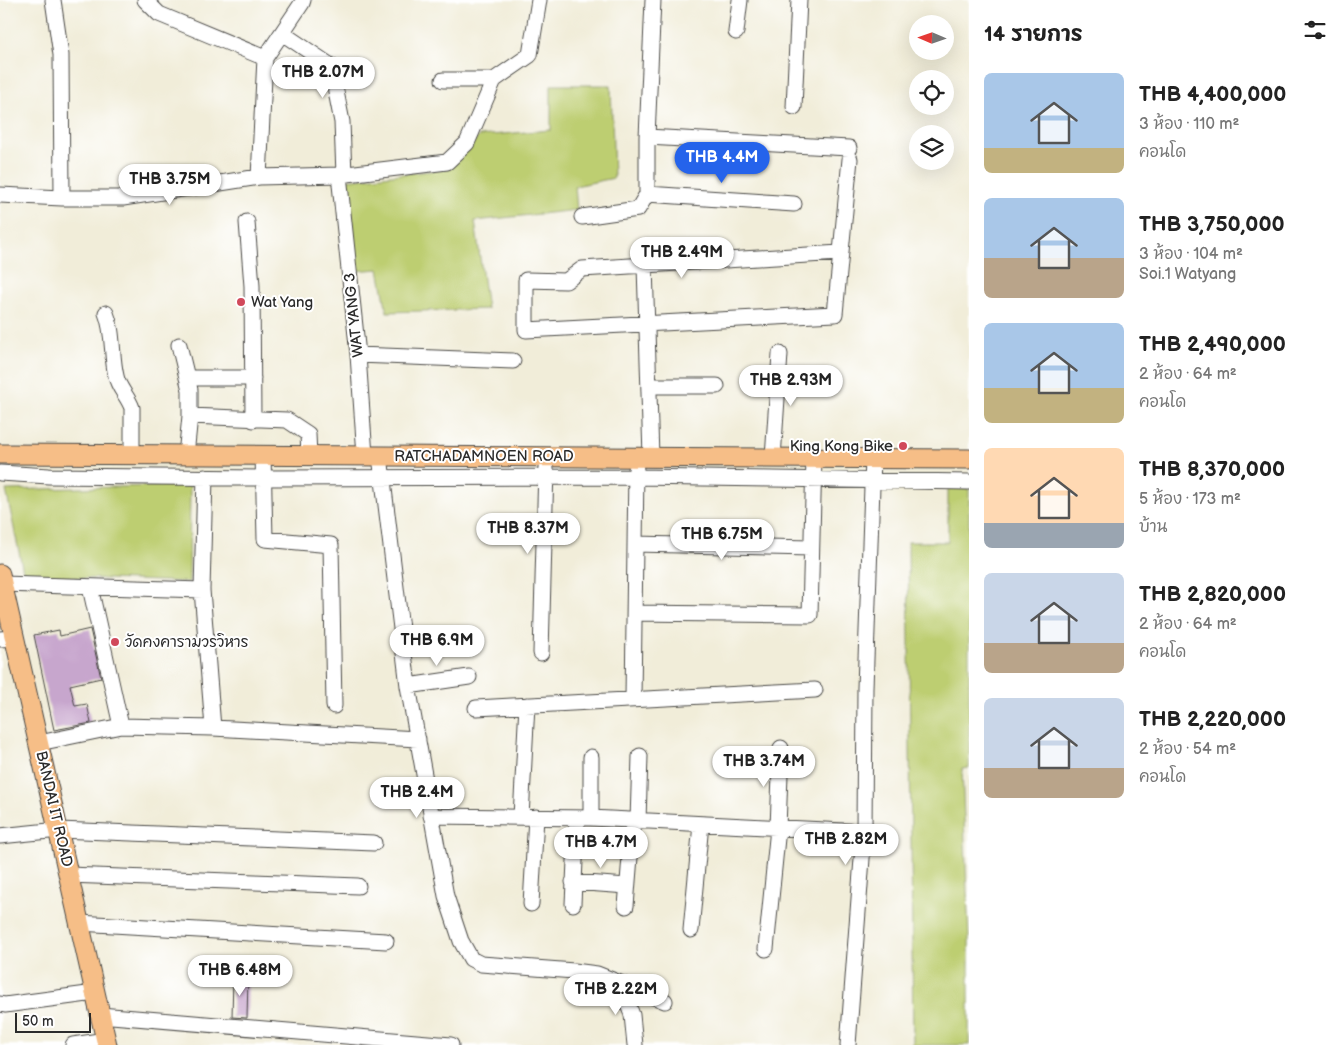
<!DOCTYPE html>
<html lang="th">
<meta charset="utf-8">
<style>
body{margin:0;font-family:"Balsamiq Sans","Playpen Sans Thai",sans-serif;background:#f2f2f2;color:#222;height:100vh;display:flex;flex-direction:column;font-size:19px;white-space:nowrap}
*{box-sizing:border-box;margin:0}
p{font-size:16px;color:#767676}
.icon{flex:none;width:28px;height:28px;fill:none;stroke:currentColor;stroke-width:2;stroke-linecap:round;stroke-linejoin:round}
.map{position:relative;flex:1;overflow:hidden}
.sheet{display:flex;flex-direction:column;background:#fff;width:375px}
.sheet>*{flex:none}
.needle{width:32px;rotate:272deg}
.fabs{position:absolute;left:909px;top:15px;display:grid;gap:10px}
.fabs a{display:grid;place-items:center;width:45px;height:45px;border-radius:50%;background:#fff;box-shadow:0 5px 20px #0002;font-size:25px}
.scale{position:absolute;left:15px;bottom:12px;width:76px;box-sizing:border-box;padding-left:5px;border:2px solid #2b2b2b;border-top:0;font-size:14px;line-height:18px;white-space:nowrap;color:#2b2b2b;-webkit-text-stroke:4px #fff;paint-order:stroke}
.price{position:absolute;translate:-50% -42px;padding:0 11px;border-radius:18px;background:#fff;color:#222;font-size:16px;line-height:32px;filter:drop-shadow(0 1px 2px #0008)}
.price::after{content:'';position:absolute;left:50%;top:30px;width:15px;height:11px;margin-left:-8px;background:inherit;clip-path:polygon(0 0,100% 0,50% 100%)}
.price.on{background:#2563eb;color:#fff}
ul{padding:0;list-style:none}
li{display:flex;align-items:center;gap:15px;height:125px;padding:0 15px}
li span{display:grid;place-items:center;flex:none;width:140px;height:100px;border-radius:8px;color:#555}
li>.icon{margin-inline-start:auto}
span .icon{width:60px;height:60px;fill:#fffc;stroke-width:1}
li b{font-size:21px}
h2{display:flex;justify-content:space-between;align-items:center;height:60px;padding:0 15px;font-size:21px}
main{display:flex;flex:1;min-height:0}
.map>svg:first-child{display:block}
</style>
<main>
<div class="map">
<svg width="969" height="1045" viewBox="0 0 969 1045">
<rect width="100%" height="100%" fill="#fff"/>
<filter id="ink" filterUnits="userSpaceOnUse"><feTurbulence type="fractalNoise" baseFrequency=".02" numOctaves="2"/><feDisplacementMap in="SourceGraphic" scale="10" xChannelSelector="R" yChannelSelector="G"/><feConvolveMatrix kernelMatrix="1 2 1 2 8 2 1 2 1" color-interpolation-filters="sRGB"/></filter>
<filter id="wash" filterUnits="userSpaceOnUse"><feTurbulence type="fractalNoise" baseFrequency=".0096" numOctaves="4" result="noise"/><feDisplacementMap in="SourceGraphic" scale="20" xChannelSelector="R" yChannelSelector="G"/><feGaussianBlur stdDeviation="1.12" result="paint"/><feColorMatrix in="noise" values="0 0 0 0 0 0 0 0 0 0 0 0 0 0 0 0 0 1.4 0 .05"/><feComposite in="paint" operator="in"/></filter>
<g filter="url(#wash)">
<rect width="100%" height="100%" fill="#f1edd9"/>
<!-- green -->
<path fill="#bdce71" stroke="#747c4e" d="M 551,85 L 611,85 L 614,178 L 575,186 L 577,210 L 475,221 L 487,309 L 387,312 L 379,269 L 354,271 L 344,180 L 449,169 L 479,136 L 551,130 Z
M 190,485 L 189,582 L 24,576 L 6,490 Z
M 948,488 L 969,489 L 969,768 L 962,769 L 969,941 L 969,1045 L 913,1045 L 908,542 L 948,542 Z"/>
<g id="blocks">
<!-- building -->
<path fill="#c7a6cd" d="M 90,629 L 101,678 L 70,685 L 75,706 L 87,704 L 91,723 L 54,730 L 34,635 L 59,630 L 60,636 Z
M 233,977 L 248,977 L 247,1018 L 232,1017 Z"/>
</g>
</g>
<g filter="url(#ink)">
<use href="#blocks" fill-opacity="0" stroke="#494845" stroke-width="1"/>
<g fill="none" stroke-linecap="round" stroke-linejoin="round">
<defs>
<path id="minor" d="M 53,0 L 61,55 L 62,198
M 145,0 L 159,14 L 265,58
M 736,32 L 740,0
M 282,33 L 331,66 L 342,122 L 344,175
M 443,80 L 494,80
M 794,107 L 799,0
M 647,137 L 849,148
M 339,175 L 358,355 L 365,456
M 259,177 L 265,58 L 302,3 L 303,0
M 647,194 L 794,204
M 0,195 L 62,198 L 123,198 L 259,177 L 339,175 L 447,162 L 467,143 L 494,80 L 530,55 L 539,0
M 582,217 L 638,209 L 647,194 L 647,137 L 653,0
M 247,222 L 252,286 L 253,420
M 840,253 L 582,269 L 566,281 L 526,280 L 526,330 L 835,314 L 850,159
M 645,266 L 651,457
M 106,313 C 114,332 111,355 116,376 C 118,388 128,396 132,408 L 132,455
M 179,345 L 190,390 L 190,416 L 186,455
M 358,355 L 513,361
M 187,378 L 253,378
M 649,386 L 717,386
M 190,416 L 287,420 L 308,434 L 309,456
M 263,455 L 265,539 L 331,545 L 334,706
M 380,456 L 408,686 L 446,896 L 461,941 L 471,959 L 481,964 L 574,971 L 597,974 L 665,1001
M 773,458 L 780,354
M 0,473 L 49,476 L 264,478 L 636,477 L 969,482
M 205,477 L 202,590 L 213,728 L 418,739
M 635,544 L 811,548
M 2,584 L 202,590
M 634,613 L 810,615 L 814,458
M 0,639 L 15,638
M 541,653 L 546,468
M 408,686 L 469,677
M 633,699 L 636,469
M 476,708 L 815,690
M 121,726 L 213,728
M 39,743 L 121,726 L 90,587
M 431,816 L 591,818 L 864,832
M 521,817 L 527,705
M 591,818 L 591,757
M 638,821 L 640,756
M 0,836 L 59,830 L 374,843
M 68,875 L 358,886
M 573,882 L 627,886
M 531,904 L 536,817
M 573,904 L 577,818
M 626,906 L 633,820
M 79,923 L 386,941
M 691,930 L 701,824
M 766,949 L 778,828 L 781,748
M 626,986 L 626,999 L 632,1015 L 635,1045
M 0,1004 L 5,1005 L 95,993
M 100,1015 L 451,1045
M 73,1045 L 106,1040
M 848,1045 L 864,832 L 865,688 L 873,458"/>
<path id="major" d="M 0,454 L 969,459
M 0,574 L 107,1045"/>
</defs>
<!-- minor casing -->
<use href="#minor" stroke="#494845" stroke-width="17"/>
<!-- major casing -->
<use href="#major" stroke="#494845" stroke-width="21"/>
<!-- minor -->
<use href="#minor" stroke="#fff" stroke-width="15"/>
<!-- major -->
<use href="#major" stroke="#f6be87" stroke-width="19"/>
</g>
</g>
<!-- markers -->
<g fill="#d1495b" stroke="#fff" stroke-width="2">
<circle cx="241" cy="302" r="5"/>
<circle cx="903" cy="446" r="5"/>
<circle cx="115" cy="642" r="5"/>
</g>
<g text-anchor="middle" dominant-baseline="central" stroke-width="4" stroke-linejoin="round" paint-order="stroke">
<!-- poi labels -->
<g font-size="15" fill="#2b2b2b" stroke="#fff" text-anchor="start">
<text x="251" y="302">Wat Yang</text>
<text x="893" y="446" text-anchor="end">King Kong Bike</text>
<text x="125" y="642">วัดคงคารามวรวิหาร</text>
</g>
<!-- street labels -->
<g font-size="15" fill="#2b2b2b" stroke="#fff">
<text transform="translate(354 315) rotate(-96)">WAT YANG 3</text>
<text x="484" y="456">RATCHADAMNOEN ROAD</text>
<text transform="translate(54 809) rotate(77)">BANDAI IT ROAD</text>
</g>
</g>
</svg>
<div class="fabs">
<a><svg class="needle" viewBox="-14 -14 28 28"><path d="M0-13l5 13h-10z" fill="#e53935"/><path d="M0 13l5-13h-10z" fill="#767676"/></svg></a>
<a><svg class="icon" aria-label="locate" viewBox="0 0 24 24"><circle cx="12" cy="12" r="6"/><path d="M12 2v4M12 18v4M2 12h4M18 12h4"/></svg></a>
<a><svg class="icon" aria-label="layers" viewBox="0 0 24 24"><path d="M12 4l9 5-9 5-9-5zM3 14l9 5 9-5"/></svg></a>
</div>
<div class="scale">50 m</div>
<b class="price" style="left:323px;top:99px">THB 2.07M</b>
<b class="price on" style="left:722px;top:184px">THB 4.4M</b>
<b class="price" style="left:170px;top:206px">THB 3.75M</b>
<b class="price" style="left:682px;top:279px">THB 2.49M</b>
<b class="price" style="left:791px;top:407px">THB 2.93M</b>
<b class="price" style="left:528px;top:555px">THB 8.37M</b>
<b class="price" style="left:722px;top:561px">THB 6.75M</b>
<b class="price" style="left:437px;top:667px">THB 6.9M</b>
<b class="price" style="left:764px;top:788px">THB 3.74M</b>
<b class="price" style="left:417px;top:819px">THB 2.4M</b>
<b class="price" style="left:846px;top:866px">THB 2.82M</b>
<b class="price" style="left:601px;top:869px">THB 4.7M</b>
<b class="price" style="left:240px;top:997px">THB 6.48M</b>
<b class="price" style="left:616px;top:1016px">THB 2.22M</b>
</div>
<section class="sheet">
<h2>14 รายการ<svg class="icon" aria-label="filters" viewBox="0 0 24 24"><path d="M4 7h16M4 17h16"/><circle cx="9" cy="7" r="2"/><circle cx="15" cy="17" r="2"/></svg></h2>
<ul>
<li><span style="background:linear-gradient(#a9c7e8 75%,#c2b280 0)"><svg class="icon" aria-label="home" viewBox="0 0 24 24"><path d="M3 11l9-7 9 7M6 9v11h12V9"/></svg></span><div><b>THB 4,400,000</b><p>3 ห้อง · 110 m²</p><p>คอนโด</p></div></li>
<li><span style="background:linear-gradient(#a9c7e8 60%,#b9a48a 0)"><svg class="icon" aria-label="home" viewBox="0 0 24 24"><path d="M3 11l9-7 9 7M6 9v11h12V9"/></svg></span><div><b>THB 3,750,000</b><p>3 ห้อง · 104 m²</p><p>Soi.1 Watyang</p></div></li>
<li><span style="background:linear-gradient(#a9c7e8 65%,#c2b280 0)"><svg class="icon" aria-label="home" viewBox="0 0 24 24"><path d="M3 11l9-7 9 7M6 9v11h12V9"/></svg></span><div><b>THB 2,490,000</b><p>2 ห้อง · 64 m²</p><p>คอนโด</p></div></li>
<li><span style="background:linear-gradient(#ffd9b3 75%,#9aa5b1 0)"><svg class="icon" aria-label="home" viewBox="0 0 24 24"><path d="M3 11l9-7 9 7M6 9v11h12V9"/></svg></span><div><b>THB 8,370,000</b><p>5 ห้อง · 173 m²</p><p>บ้าน</p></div></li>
<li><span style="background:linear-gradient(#c9d6e8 70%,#b9a48a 0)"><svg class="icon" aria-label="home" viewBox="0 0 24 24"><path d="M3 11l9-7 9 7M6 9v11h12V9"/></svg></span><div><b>THB 2,820,000</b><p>2 ห้อง · 64 m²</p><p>คอนโด</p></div></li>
<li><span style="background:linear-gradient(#c9d6e8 70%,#b9a48a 0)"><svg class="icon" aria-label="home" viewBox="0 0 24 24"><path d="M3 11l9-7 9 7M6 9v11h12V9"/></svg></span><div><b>THB 2,220,000</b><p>2 ห้อง · 54 m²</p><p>คอนโด</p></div></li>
</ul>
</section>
</main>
